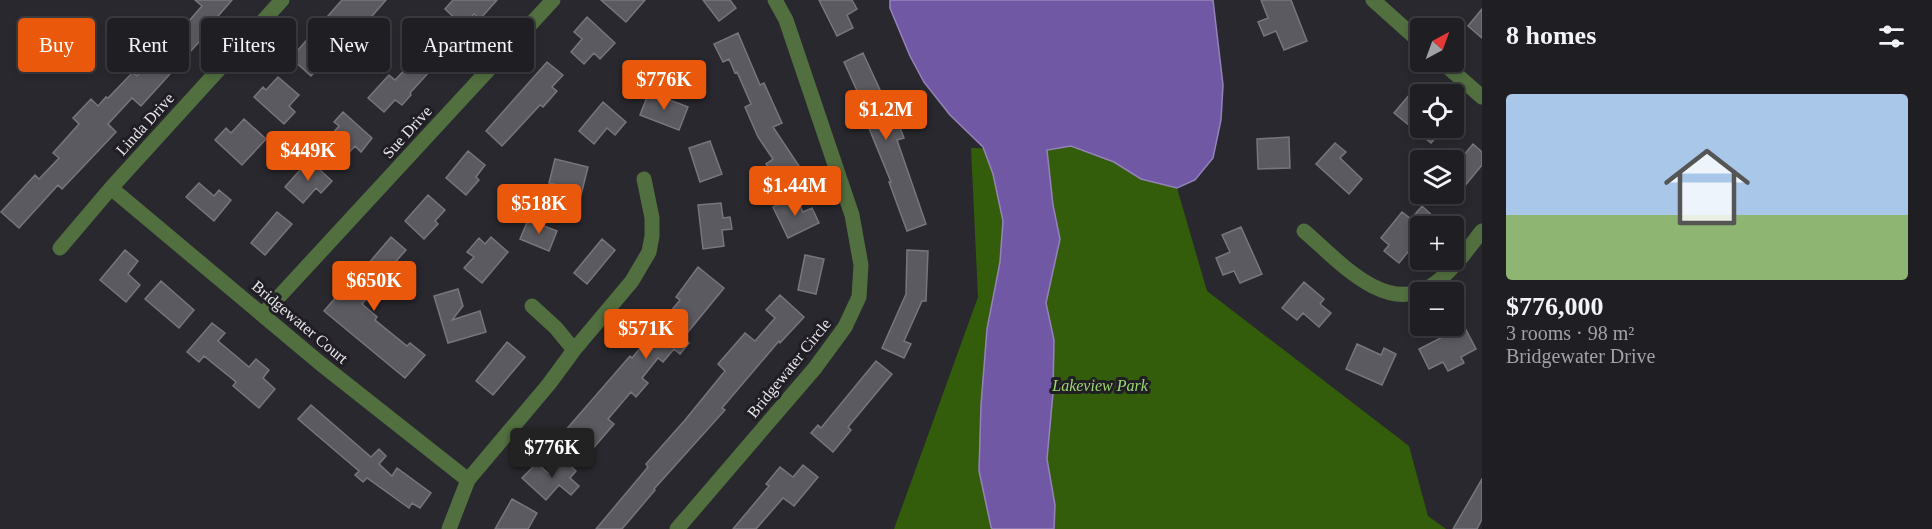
<!DOCTYPE html>
<meta charset="utf-8">
<style>
body{margin:0;font-family:Georgia,serif;background:#2c2b2f;color:#f1f3f6;height:100vh;display:flex;flex-direction:column;font-size:22px;white-space:nowrap}
*{box-sizing:border-box;margin:0}
p{font-size:20px;color:#a1a2a5}
.icon{flex:none;width:33px;height:33px;fill:none;stroke:currentColor;stroke-width:2;stroke-linecap:round;stroke-linejoin:round}
.map{position:relative;flex:1;overflow:hidden}
.drawer{display:flex;flex-direction:column;background:#1f1e22;width:450px}
.drawer>*{flex:none}
.guide{position:absolute;left:18px;top:18px;width:570px;height:54px;display:flex;gap:12px}
.needle{width:39px;rotate:41deg}
.buttons{position:absolute;left:1410px;top:18px;display:grid;gap:12px}
.buttons a{display:grid;place-items:center;width:54px;height:54px;border-radius:6px;background:#1f1e22;box-shadow:0 3px 9px #0003,0 0 0 2px #3c3c40;font-size:30px}
.price{position:absolute;translate:-50% -51px;padding:0 14px;border-radius:6px;background:#ea580c;color:#fff;font-size:20px;line-height:39px;filter:drop-shadow(0 2px 3px #0008)}
.price::after{content:'';position:absolute;left:50%;top:36px;width:18px;height:14px;margin-left:-9px;background:inherit;clip-path:polygon(0 0,100% 0,50% 100%)}
.price.active{background:#222;color:#fff}
ul{padding:0;list-style:none}
li{display:grid;align-content:center;gap:12px;height:318px;padding:0 24px}
li+li{border-top:2px solid #3c3c40}
li span{display:grid;place-items:center;height:186px;border-radius:6px;color:#555}
li>.icon{margin-inline-start:auto}
span .icon{width:108px;height:108px;fill:#fffc;stroke-width:1}
li b{font-size:26px}
h2{display:flex;justify-content:space-between;align-items:center;height:72px;padding:0 24px;font-size:26px}
.chip{padding:0 21px;border-radius:6px;background:#1f1e22;box-shadow:0 3px 9px #0003,0 0 0 2px #3c3c40;font-size:21px;line-height:54px}
.chip.active{background:#ea580c;color:#fff}
main{display:flex;flex:1;min-height:0}
.map>svg:first-child{display:block}
</style>
<main>
<div class="map">
<svg width="1482" height="529" viewBox="0 0 1482 529">
<rect width="100%" height="100%" fill="#29282e"/>
<!-- green -->
<path fill="#335c0b" d="M 1071,146 L 1114,162 L 1141,179 L 1177,188 L 1207,291 L 1409,446 L 1428,516 L 1446,529 L 894,529 L 978,297 L 971,148 L 1047,150 Z"/>
<!-- water -->
<path fill="#7158a4" stroke="#9483b9" stroke-width="1.5" d="M 890,0 L 1213,0 L 1223,85 L 1221,120 L 1213,158 L 1195,180 L 1177,188 L 1141,179 L 1114,162 L 1071,146 L 1047,150 L 1053,205 L 1060,239 L 1046,303 L 1054,340 L 1053,393 L 1047,459 L 1055,505 L 1054,529 L 992,529 L 991,527 L 979,471 L 981,405 L 987,329 L 1000,262 L 1003,221 L 993,174 L 983,147 L 950,115 L 924,82 L 910,56 L 890,8 Z"/>
<!-- building -->
<path fill="#5b5a60" stroke="#78767d" stroke-width="1.5" d="M 195,0 L 232,0 L 206,30 L 208,32 L 141,106 L 132,98 L 108,124 L 116,132 L 62,189 L 58,185 L 19,228 L 1,212 L 35,175 L 39,179 L 59,158 L 53,153 L 79,124 L 73,118 L 91,99 L 98,106 L 106,97 L 108,98 L 133,72 L 137,76 L 166,44 L 157,36 L 171,22 L 181,30 L 202,6 Z
M 342,0 L 386,0 L 366,23 L 371,28 L 358,42 L 344,29 L 317,59 L 322,64 L 311,76 L 291,58 Z
M 453,0 L 497,0 L 480,19 L 474,14 L 463,26 L 445,9 Z
M 601,0 L 645,0 L 626,22 Z
M 703,0 L 730,0 L 736,8 L 719,21 Z
M 819,0 L 852,0 L 857,9 L 847,15 L 853,28 L 837,36 Z
M 1261,0 L 1291,0 L 1307,41 L 1284,50 L 1276,31 L 1264,36 L 1258,22 L 1268,18 Z
M 1482,9 L 1482,38 L 1468,26 Z
M 587,17 L 615,43 L 600,59 L 594,53 L 584,64 L 571,52 L 582,39 L 574,32 Z
M 429,30 L 450,49 L 410,93 L 411,95 L 402,105 L 395,100 L 384,112 L 368,98 L 389,75 L 395,80 L 416,58 L 409,52 Z
M 738,33 L 760,85 L 764,83 L 782,123 L 773,127 L 803,172 L 780,187 L 766,164 L 773,159 L 758,137 L 745,107 L 751,104 L 737,72 L 735,73 L 729,59 L 723,62 L 714,44 Z
M 863,53 L 880,90 L 878,91 L 889,118 L 895,115 L 904,138 L 897,140 L 926,224 L 907,231 L 889,182 L 891,182 L 864,116 L 868,115 L 844,62 Z
M 547,62 L 563,75 L 552,87 L 557,91 L 543,107 L 540,105 L 502,146 L 486,131 Z
M 278,77 L 299,95 L 289,106 L 295,112 L 284,124 L 254,97 L 263,87 L 266,90 Z
M 649,92 L 688,107 L 679,130 L 640,115 Z
M 1410,94 L 1420,102 L 1420,128 L 1444,128 L 1431,143 L 1394,113 Z
M 603,102 L 626,122 L 615,135 L 607,128 L 594,144 L 579,131 Z
M 343,112 L 372,138 L 361,152 L 355,146 L 343,159 L 324,143 L 339,126 L 334,122 Z
M 244,119 L 266,139 L 242,165 L 215,140 L 226,128 L 231,133 Z
M 1289,137 L 1290,168 L 1258,169 L 1257,139 Z
M 710,141 L 722,174 L 700,182 L 689,148 Z
M 1335,143 L 1346,152 L 1340,158 L 1362,179 L 1349,194 L 1316,164 Z
M 1473,144 L 1482,152 L 1482,165 L 1454,199 L 1454,167 Z
M 468,151 L 485,165 L 476,177 L 479,180 L 466,195 L 446,178 Z
M 555,159 L 588,167 L 578,207 L 558,203 L 562,186 L 549,183 Z
M 309,160 L 332,181 L 321,193 L 316,188 L 303,203 L 285,187 Z
M 199,183 L 214,196 L 219,190 L 231,200 L 214,221 L 186,197 Z
M 428,195 L 445,210 L 435,221 L 438,224 L 424,239 L 405,221 Z
M 795,196 L 803,212 L 812,208 L 819,223 L 788,238 L 773,207 Z
M 721,203 L 723,218 L 730,217 L 732,229 L 722,230 L 724,246 L 703,249 L 698,205 Z
M 1422,206 L 1436,219 L 1430,226 L 1420,226 L 1420,237 L 1399,263 L 1384,251 L 1389,245 L 1381,238 L 1402,212 L 1411,219 Z
M 277,212 L 292,224 L 265,255 L 251,243 Z
M 528,220 L 557,231 L 549,251 L 520,239 Z
M 1241,227 L 1262,274 L 1240,283 L 1234,271 L 1223,275 L 1216,258 L 1230,252 L 1222,235 Z
M 391,237 L 406,250 L 390,268 L 395,272 L 387,281 L 383,278 L 362,304 L 377,317 L 375,320 L 407,346 L 410,343 L 425,355 L 405,378 L 324,311 L 349,282 L 351,284 Z
M 491,237 L 508,252 L 482,283 L 464,268 L 474,257 L 467,252 L 479,238 L 485,244 Z
M 602,239 L 615,250 L 587,284 L 574,273 Z
M 125,250 L 138,261 L 128,274 L 140,285 L 126,302 L 100,280 Z
M 907,250 L 928,251 L 926,301 L 922,301 L 904,341 L 911,344 L 904,358 L 882,348 L 906,294 Z
M 805,255 L 824,259 L 816,294 L 798,290 Z
M 698,267 L 724,288 L 683,338 L 689,343 L 680,354 L 674,349 L 663,362 L 658,358 L 642,378 L 648,383 L 636,397 L 631,392 L 608,419 L 614,424 L 590,452 L 565,431 L 630,356 L 632,358 L 680,300 L 676,297 Z
M 161,281 L 194,310 L 179,328 L 145,299 Z
M 1304,282 L 1324,299 L 1320,304 L 1331,313 L 1319,327 L 1303,313 L 1297,320 L 1282,308 Z
M 458,289 L 463,306 L 452,320 L 480,311 L 486,332 L 448,343 L 434,296 Z
M 780,295 L 804,317 L 780,343 L 779,341 L 722,408 L 725,410 L 654,489 L 655,490 L 622,529 L 596,529 L 648,467 L 646,464 L 685,420 L 725,371 L 718,364 L 745,333 L 755,341 L 775,318 L 766,310 Z
M 212,323 L 225,333 L 218,341 L 249,367 L 256,359 L 269,370 L 263,378 L 275,389 L 259,408 L 233,386 L 236,382 L 204,356 L 199,362 L 187,352 Z
M 1464,326 L 1476,349 L 1461,357 L 1464,363 L 1448,371 L 1443,362 L 1429,369 L 1419,349 Z
M 507,342 L 525,357 L 493,395 L 476,381 Z
M 1357,344 L 1381,355 L 1384,348 L 1396,354 L 1382,385 L 1346,369 Z
M 876,361 L 892,374 L 848,427 L 851,430 L 833,452 L 811,433 L 818,425 L 821,428 Z
M 311,405 L 371,457 L 379,449 L 386,456 L 379,464 L 392,476 L 397,468 L 431,493 L 420,508 L 412,503 L 409,508 L 367,478 L 363,482 L 355,475 L 359,471 L 298,419 Z
M 562,458 L 576,471 L 570,478 L 579,486 L 571,495 L 559,485 L 546,500 L 522,478 L 537,463 L 548,473 Z
M 803,465 L 818,477 L 794,506 L 783,498 L 756,529 L 733,529 L 769,486 L 766,484 L 780,467 L 793,477 Z
M 1482,479 L 1482,519 L 1477,529 L 1453,529 Z
M 512,499 L 537,513 L 528,529 L 495,529 Z"/>
<g fill="none" stroke-linecap="round" stroke-linejoin="round">
<!-- street -->
<path stroke="#526f3f" stroke-width="15" d="M 1373,0 L 1420,42
M 1442,62 L 1482,97
M 111,188 L 321,364 L 468,480
M 1304,231 C 1337,259 1385,316 1431,286 C 1452,272 1467,250 1482,231
M 60,248 L 111,188 L 282,0
M 532,306 L 556,328 L 574,350
M 263,314 L 553,0
M 449,529 L 468,480 L 549,384 L 574,350 L 632,281 L 649,252 L 652,236 L 652,218 L 644,179
M 677,529 L 815,368 L 845,327 L 859,297 L 861,265 L 852,215 L 786,20 L 775,0"/>
</g>
<g text-anchor="middle" dominant-baseline="central" stroke-width="6" stroke-linejoin="round" paint-order="stroke">
<!-- street labels -->
<g font-size="16" fill="#e7e6ea" stroke="#201e24">
<text transform="translate(145 124) rotate(-48)">Linda Drive</text>
<text transform="translate(407 132) rotate(-48)">Sue Drive</text>
<text transform="translate(300 322) rotate(40)">Bridgewater Court</text>
<text transform="translate(789 368) rotate(-51)">Bridgewater Circle</text>
</g>
<!-- park labels -->
<g font-size="16" font-style="italic" fill="#9bd771" stroke="#201e24">
<text x="1100" y="385">Lakeview Park</text>
</g>
</g>
</svg>
<div class="buttons">
<a><svg class="needle" viewBox="-14 -14 28 28"><path d="M0-13l5 13h-10z" fill="#e53935"/><path d="M0 13l5-13h-10z" fill="#a1a2a5"/></svg></a>
<a><svg class="icon" aria-label="locate" viewBox="0 0 24 24"><circle cx="12" cy="12" r="6"/><path d="M12 2v4M12 18v4M2 12h4M18 12h4"/></svg></a>
<a><svg class="icon" aria-label="layers" viewBox="0 0 24 24"><path d="M12 4l9 5-9 5-9-5zM3 14l9 5 9-5"/></svg></a>
<a>+</a>
<a>−</a>
</div>
<b class="price" style="left:664px;top:111px">$776K</b>
<b class="price" style="left:886px;top:141px">$1.2M</b>
<b class="price" style="left:308px;top:182px">$449K</b>
<b class="price" style="left:795px;top:217px">$1.44M</b>
<b class="price" style="left:539px;top:235px">$518K</b>
<b class="price" style="left:374px;top:312px">$650K</b>
<b class="price" style="left:646px;top:360px">$571K</b>
<b class="price active" style="left:552px;top:479px">$776K</b>
<div class="guide">
<a class="chip active">Buy</a>
<a class="chip">Rent</a>
<a class="chip">Filters</a>
<a class="chip">New</a>
<a class="chip">Apartment</a>
</div>
</div>
<section class="drawer">
<h2>8 homes<svg class="icon" aria-label="filters" viewBox="0 0 24 24"><path d="M4 7h16M4 17h16"/><circle cx="9" cy="7" r="2"/><circle cx="15" cy="17" r="2"/></svg></h2>
<ul>
<li><span style="background:linear-gradient(#a9c7e8 65%,#8fb573 0)"><svg class="icon" aria-label="home" viewBox="0 0 24 24"><path d="M3 11l9-7 9 7M6 9v11h12V9"/></svg></span><div><b>$776,000</b><p>3 rooms · 98 m²</p><p>Bridgewater Drive</p></div></li>
</ul>
</section>
</main>
